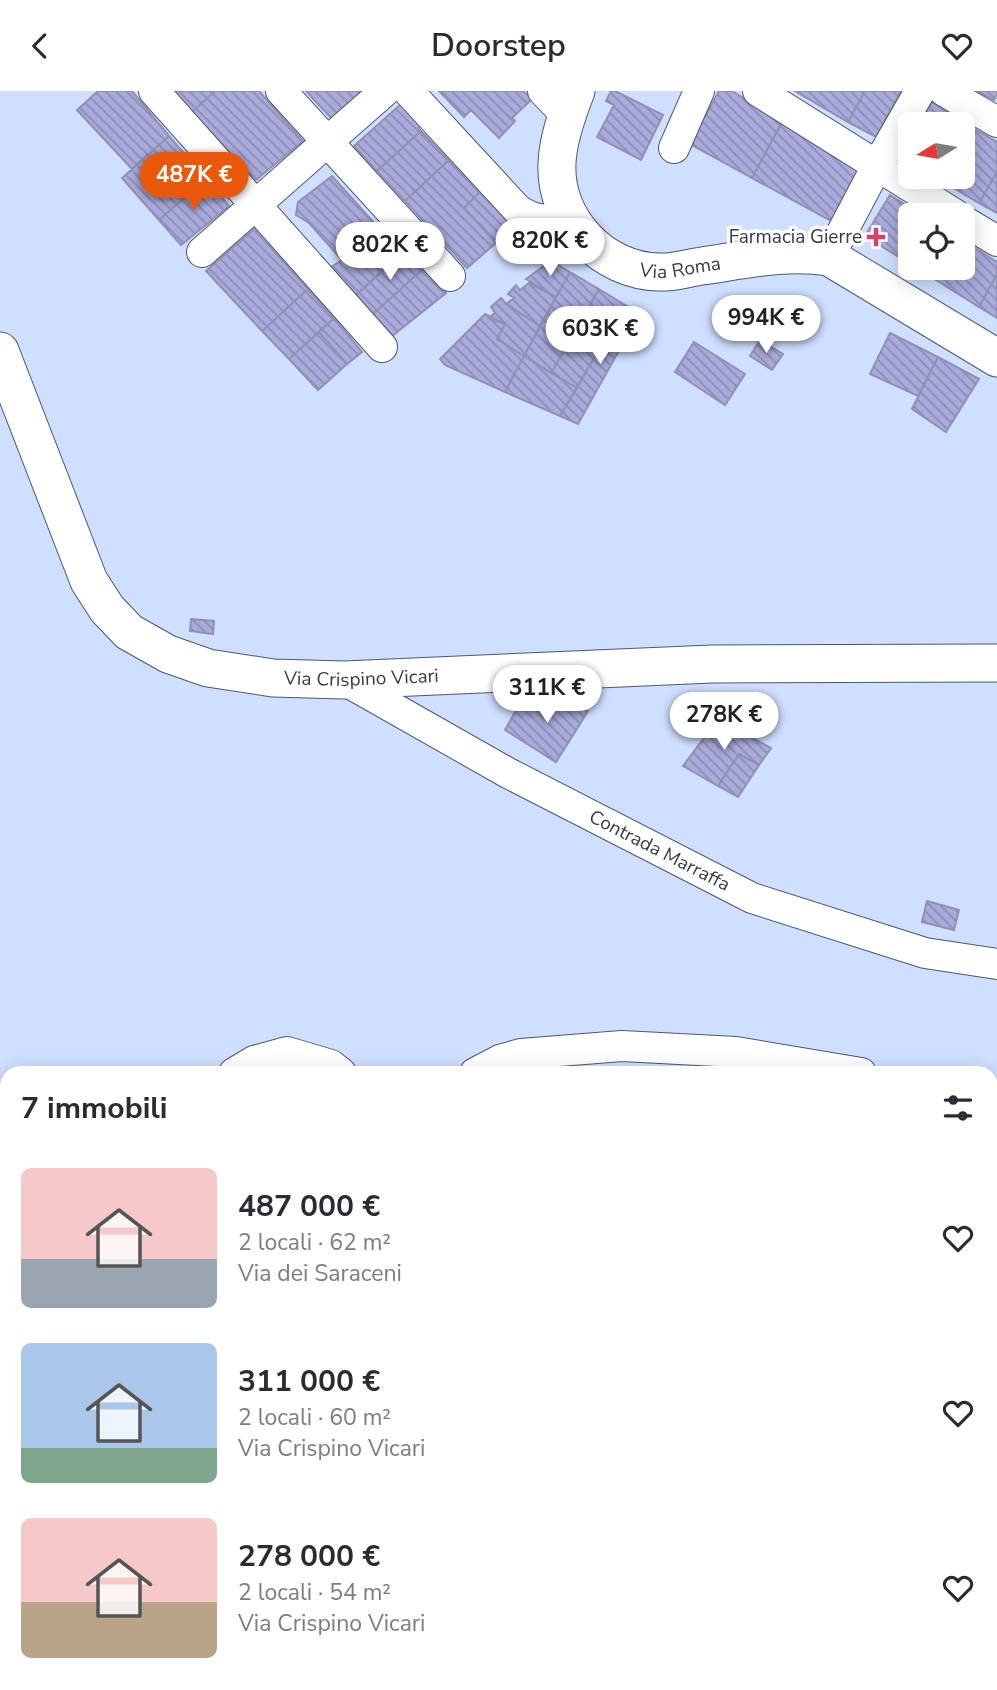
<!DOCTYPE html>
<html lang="it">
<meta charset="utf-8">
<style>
body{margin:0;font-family:"Nunito Sans",sans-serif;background:#f2f2f3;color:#2b2b33;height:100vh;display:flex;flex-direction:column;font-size:26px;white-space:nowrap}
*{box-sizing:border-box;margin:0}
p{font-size:23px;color:#7c7c81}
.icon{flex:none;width:38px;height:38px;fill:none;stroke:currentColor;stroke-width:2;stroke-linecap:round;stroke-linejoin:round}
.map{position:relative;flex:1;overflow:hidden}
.side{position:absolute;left:0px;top:975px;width:998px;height:625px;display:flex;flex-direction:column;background:#fff;border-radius:21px 21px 0 0;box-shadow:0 4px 18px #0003}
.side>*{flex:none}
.needle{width:46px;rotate:259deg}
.controls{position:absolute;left:898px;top:21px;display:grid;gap:14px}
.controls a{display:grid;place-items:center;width:77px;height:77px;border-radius:10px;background:#fff;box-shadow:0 4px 18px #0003;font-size:35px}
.price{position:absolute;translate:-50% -60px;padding:0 16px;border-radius:24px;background:#fff;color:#222;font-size:23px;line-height:46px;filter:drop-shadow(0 2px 4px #0008)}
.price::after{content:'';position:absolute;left:50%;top:42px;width:21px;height:16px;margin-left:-10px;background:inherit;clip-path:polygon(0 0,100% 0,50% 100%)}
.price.active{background:#ea580c;color:#fff}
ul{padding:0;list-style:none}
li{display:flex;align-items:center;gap:21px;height:175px;padding:0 21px}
li span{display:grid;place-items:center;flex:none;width:196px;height:140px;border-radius:10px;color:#555}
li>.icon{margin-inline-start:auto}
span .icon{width:84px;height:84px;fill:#fffc;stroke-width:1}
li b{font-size:30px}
h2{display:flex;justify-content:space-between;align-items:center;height:84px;padding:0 21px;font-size:30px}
header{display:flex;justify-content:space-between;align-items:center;height:91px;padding:0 21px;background:#fff;font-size:32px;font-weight:600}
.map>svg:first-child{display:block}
</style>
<header><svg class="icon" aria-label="back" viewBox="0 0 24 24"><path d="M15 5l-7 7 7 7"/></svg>Doorstep<svg class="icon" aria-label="heart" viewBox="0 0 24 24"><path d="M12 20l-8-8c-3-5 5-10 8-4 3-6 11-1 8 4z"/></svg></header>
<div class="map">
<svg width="997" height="1599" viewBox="0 0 997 1599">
<defs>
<pattern id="building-back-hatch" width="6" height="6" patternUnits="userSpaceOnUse" patternTransform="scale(1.75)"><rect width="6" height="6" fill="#aaabdc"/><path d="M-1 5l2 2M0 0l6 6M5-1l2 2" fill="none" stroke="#8b8cb4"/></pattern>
</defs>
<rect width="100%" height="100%" fill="#cedfff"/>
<!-- building -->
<path fill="url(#building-back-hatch)" stroke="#9091b1" stroke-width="2" d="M 98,0 L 132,0 L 169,45 L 132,78 L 77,19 Z
M 171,0 L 215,0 L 192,21 Z
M 215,0 L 259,0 L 303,50 L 256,89 L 192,21 Z
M 306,0 L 364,0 L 332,28 Z
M 439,0 L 523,0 L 532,8 L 512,27 L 515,30 L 499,47 L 471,19 L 464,26 Z
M 611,0 L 615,0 L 663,24 L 641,69 L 597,46 L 614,14 L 606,10 Z
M 719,0 L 732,0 L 782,31 L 752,87 L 690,53 Z
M 795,0 L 865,0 L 848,31 Z
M 865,0 L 901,0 L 876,46 L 848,31 Z
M 977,0 L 997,0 L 997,3 L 994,9 Z
M 932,11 L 973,37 L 962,55 L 962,33 L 920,33 Z
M 402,12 L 423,32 L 418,37 L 421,40 L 377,80 L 354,55 Z
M 782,31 L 860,79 L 831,130 L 752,87 Z
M 973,37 L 997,51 L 997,81 L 979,112 L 942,90 L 945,86 L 962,86 L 962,55 Z
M 421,40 L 449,69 L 405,110 L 377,80 Z
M 169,45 L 206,88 L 159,129 L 122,87 Z
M 449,69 L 480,101 L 464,117 L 496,152 L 467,177 L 405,110 Z
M 997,81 L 997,122 L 979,112 Z
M 332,85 L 401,162 L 356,204 L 331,176 L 342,169 L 309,132 L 296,124 L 298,111 Z
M 206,88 L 229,115 L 181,154 L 159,129 Z
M 480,101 L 514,137 L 496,152 L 464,117 Z
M 890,104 L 922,124 L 910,124 L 910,173 L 865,145 Z
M 254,138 L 308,198 L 262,240 L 206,180 Z
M 962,149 L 997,171 L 997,183 L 979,216 L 936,189 L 942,177 L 962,177 Z
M 407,159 L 424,177 L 373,223 L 356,204 Z
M 551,170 L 570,181 L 556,206 L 526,188 Z
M 424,177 L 446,202 L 392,245 L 373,223 Z
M 916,177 L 942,177 L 936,189 Z
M 570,181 L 599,198 L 551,282 L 524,265 Z
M 997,183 L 997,227 L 979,216 Z
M 529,192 L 556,206 L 540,235 L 506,213 L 514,207 L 508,203 L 516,194 L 520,199 Z
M 308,198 L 334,227 L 289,268 L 262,240 Z
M 599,198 L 625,214 L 603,251 L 577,238 Z
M 501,207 L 506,213 L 540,235 L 524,265 L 497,248 L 505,233 L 489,227 L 495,222 L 491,216 Z
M 625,214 L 640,222 L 578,333 L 560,325 Z
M 485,223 L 505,233 L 497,248 L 524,265 L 505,301 L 445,274 L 440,268 Z
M 334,227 L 362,261 L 347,273 L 319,241 Z
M 577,238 L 603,251 L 577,297 L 551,282 Z
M 319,241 L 347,273 L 318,299 L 289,268 Z
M 890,242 L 938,266 L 918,305 L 870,283 Z
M 760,249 L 783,263 L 772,279 L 750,265 Z
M 694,251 L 745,283 L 725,314 L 675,281 Z
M 524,265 L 577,297 L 560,325 L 505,301 Z
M 938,266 L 979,288 L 946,341 L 912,318 Z
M 191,528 L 214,530 L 213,543 L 190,540 Z
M 569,609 L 588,620 L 556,671 L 505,639 L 521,610 Z
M 718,628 L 771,657 L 759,674 L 739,663 L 718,695 L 683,675 Z
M 739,663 L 759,674 L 738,706 L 718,695 Z
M 927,810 L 959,819 L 954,839 L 922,831 Z"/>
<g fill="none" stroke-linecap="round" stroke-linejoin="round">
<defs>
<g id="minor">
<path d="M 154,0 L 382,256"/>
<path d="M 281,0 L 450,185"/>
<path d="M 408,0 L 517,118 C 534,130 549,132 568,123"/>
<path d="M 543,0 L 567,25"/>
<path d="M 758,0 L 956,124"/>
<path d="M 944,0 L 997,31"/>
<path d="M 674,57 L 699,0"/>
<path d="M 962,129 L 997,150"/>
<path d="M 202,161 L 385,0"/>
<path d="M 829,166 L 877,75 L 920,0"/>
<path id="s1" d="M 344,589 L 508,682 L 752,807 L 925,862 L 997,873"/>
<path d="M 234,982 L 254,970 L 287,961 L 331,974 L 341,982"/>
<path d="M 475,982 L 500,969 L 521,963 L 622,955 L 736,961 L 861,982"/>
<path d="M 990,1026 L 997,1029"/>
<path d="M 0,1380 L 7,1364"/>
<path d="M 990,1441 L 997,1446"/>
</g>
<g id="tertiary">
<path id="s2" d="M 576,0 C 567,23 558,48 557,72 C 554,130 603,180 659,181 C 673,182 688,177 702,175 C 744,169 787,159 829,166 L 997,267"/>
<path id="s3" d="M 0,260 L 89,490 L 107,518 L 129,541 L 168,563 L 208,577 L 273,587 L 344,589 L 712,573 L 997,572"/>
</g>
</defs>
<!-- minor casing -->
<use href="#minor" stroke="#495873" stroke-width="32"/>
<!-- tertiary casing -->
<use href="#tertiary" stroke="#495873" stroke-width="39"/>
<!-- minor -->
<use href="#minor" stroke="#fff" stroke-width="30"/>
<!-- tertiary -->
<use href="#tertiary" stroke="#fff" stroke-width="37"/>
</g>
<!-- markers -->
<path fill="#d34466" stroke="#fff" stroke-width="2.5" d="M872.5 135.5h7v7h7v7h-7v7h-7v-7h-7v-7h7z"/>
<g text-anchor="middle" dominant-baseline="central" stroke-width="7" stroke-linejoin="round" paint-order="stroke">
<!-- poi labels -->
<g font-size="19" fill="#353c49" stroke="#fff" text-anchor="end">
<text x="862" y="146">Farmacia Gierre</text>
</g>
<!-- street labels -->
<g font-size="19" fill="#353c49" stroke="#fff">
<text stroke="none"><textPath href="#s2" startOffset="262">Via Roma</textPath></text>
<text stroke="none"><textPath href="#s3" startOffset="553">Via Crispino Vicari</textPath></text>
<text stroke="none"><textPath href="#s1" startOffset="359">Contrada Marraffa</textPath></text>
</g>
</g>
</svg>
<div class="controls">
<a><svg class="needle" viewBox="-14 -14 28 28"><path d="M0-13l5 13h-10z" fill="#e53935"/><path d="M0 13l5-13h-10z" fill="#7c7c81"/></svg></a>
<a><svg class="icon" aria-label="locate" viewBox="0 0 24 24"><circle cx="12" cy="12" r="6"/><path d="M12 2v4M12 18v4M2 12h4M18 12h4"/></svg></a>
</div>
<b class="price active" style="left:194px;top:121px">487K €</b>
<b class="price" style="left:550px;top:187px">820K €</b>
<b class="price" style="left:390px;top:191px">802K €</b>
<b class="price" style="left:766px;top:264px">994K €</b>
<b class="price" style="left:600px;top:275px">603K €</b>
<b class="price" style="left:547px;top:634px">311K €</b>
<b class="price" style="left:724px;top:661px">278K €</b>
<section class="side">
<h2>7 immobili<svg class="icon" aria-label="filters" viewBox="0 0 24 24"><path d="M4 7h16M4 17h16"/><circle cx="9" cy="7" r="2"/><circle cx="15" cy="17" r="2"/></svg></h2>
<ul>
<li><span style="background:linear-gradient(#f6c9c9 65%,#9aa5b1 0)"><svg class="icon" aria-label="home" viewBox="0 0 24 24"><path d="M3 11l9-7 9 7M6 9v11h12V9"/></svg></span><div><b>487 000 €</b><p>2 locali · 62 m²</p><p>Via dei Saraceni</p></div><svg class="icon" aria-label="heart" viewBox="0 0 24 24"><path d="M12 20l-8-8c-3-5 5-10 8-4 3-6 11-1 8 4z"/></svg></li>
<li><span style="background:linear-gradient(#a9c7e8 75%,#7fa58c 0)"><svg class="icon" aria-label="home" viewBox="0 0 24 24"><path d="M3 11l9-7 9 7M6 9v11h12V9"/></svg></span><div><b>311 000 €</b><p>2 locali · 60 m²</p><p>Via Crispino Vicari</p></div><svg class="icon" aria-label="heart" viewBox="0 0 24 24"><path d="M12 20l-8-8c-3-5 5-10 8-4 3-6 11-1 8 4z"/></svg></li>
<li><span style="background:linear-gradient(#f6c9c9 60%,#b9a48a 0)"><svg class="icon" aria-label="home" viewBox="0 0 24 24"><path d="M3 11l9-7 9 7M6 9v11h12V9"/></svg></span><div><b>278 000 €</b><p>2 locali · 54 m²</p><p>Via Crispino Vicari</p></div><svg class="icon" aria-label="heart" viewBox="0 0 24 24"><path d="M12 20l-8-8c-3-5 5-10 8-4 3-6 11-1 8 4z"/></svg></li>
</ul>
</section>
</div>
